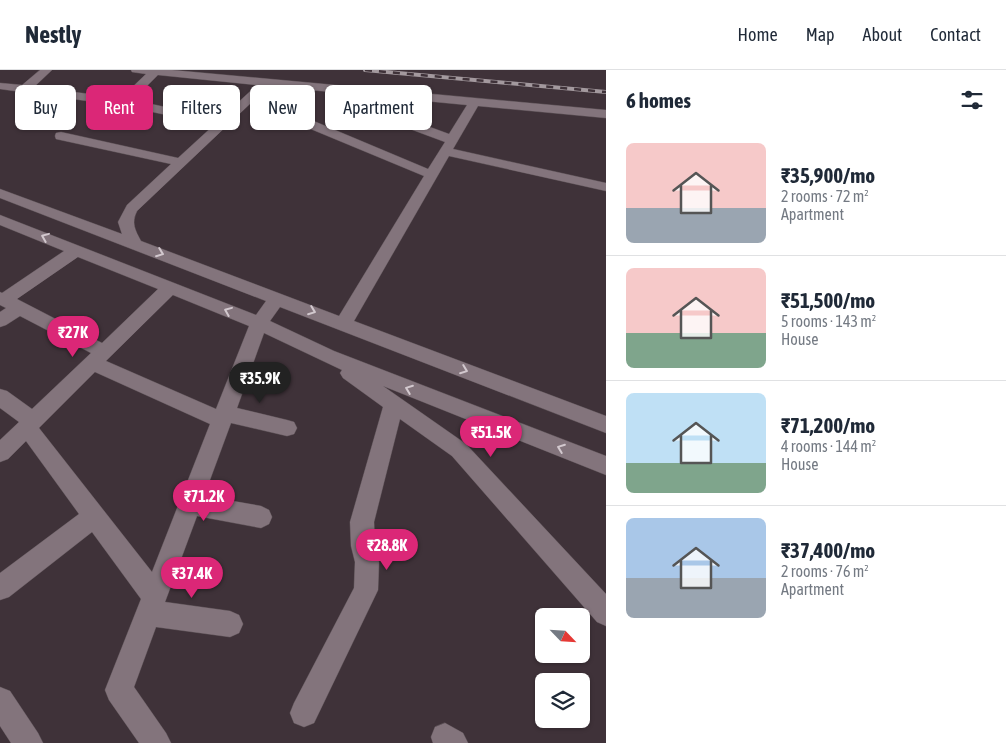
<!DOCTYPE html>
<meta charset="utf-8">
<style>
body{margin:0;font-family:"Asap Condensed",sans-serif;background:#f2f2f3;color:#1f2937;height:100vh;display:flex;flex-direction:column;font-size:19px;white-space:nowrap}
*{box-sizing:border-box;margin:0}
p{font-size:16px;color:#747a83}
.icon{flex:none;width:28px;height:28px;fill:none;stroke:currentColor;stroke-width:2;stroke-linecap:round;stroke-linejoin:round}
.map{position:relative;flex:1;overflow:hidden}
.panel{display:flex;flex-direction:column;background:#fff;width:400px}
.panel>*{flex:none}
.banner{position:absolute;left:15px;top:15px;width:475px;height:45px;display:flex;gap:10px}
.needle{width:32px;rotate:115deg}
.tools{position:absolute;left:535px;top:538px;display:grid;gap:10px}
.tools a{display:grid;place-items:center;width:55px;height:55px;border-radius:8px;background:#fff;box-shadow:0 1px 4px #0004;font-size:25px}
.price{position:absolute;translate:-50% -42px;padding:0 11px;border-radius:18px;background:#db2777;color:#fff;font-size:16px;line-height:32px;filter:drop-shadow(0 1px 2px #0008)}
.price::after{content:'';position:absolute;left:50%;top:30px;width:15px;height:11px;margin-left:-8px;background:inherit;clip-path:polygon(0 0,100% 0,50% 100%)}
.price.selected{background:#222;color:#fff}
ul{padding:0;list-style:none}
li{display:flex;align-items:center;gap:15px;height:125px;padding:0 20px}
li+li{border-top:1px solid #e0e1e3}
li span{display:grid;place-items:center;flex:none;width:140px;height:100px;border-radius:8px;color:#555}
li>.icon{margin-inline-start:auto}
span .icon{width:60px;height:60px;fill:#fffc;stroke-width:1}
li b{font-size:21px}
h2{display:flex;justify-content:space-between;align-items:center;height:60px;padding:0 20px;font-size:21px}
.pill{padding:0 18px;border-radius:8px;background:#fff;box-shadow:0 1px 4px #0004;font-size:18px;line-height:45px}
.pill.selected{background:#db2777;color:#fff}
header{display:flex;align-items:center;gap:30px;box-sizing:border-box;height:70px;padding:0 25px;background:#fff;border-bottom:1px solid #e0e1e3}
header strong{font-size:24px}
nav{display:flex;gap:28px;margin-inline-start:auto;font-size:18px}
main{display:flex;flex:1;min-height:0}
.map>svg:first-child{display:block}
</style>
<header>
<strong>Nestly</strong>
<nav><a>Home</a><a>Map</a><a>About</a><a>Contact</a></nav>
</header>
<main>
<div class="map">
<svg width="606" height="673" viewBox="0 0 606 673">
<rect width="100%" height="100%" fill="#3f3239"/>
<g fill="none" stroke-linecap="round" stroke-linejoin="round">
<defs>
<path id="minor" d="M 40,0 L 52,0 L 34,17 L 121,28 L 146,4 L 132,2 L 131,0 L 172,0 L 606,40 L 606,48 L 478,36 L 453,79 L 606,113 L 606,121 L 449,86 L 354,251 L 606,346 L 606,363 L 280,237 L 270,251 L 334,281 L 606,386 L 606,405 L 383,316 L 466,374 L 606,524 L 606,556 L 597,552 L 452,386 L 400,349 L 374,452 L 375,476 L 379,492 L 378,520 L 314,653 L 304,657 L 294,653 L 290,643 L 294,633 L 354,518 L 355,492 L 351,476 L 350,452 L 383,337 L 343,308 L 340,303 L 342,300 L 264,263 L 237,338 L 287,350 L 294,352 L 297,358 L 294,364 L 287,366 L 231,353 L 204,426 L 261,436 L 269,440 L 272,447 L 269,454 L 261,458 L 197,446 L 165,532 L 230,541 L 239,545 L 243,554 L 239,563 L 230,567 L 156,557 L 134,617 L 166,663 L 171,673 L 139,673 L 109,630 L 105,620 L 141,529 L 92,462 L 9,527 L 0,530 L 0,503 L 79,444 L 26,371 L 8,389 L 0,392 L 0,370 L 19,352 L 0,338 L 0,319 L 7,321 L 32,339 L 91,283 L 20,246 L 6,255 L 0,257 L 0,242 L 6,238 L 0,235 L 0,222 L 2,223 L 64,181 L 0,155 L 0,145 L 256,245 L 266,231 L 0,128 L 0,119 L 122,164 L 118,152 L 127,135 L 171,94 L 56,69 L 55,66 L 56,63 L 61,62 L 178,88 L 214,55 L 124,36 L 0,19 L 0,13 L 22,15 ZM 158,5 L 257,15 L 220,49 L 133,30 ZM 269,16 L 467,35 L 449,64 L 348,27 L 344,26 L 338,30 L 340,33 L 445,72 L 428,99 L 285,39 L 281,38 L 275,42 L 277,45 L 424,106 L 339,246 L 141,171 C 135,160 131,153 137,141 ZM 78,187 L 158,219 L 102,273 L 17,229 ZM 173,225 L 249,256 L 216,339 L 106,291 ZM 95,302 L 210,354 L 152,502 L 39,358 Z
M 0,617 L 10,621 L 38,663 L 43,673 L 11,673 L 0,656 Z
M 445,653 L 463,663 L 468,673 L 433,673 L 431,667 L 435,657 Z"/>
</defs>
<!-- minor casing -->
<use href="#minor" stroke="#5a4f54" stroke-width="1"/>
<!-- minor -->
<use href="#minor" fill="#83747c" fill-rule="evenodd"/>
<defs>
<path id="rail" d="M 365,0 L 606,22"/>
</defs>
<!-- rail casing -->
<use href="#rail" stroke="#a3999e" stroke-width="4"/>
<!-- rail -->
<use href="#rail" stroke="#3f3239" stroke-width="2.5" stroke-dasharray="7" stroke-linecap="butt"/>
</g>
<!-- one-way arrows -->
<defs><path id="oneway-chevron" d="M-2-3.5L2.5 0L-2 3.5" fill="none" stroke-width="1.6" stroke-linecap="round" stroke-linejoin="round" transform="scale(1.25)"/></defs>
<g stroke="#d2c8ce">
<use href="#oneway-chevron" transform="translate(45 167) rotate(-158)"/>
<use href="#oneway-chevron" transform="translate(160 183) rotate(21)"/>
<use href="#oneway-chevron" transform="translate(228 241) rotate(-158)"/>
<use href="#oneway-chevron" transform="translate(312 241) rotate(21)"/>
<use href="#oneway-chevron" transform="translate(464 300) rotate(21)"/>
<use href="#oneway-chevron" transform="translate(409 319) rotate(-159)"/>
<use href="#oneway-chevron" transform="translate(561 378) rotate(-159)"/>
</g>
</svg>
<div class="tools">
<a><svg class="needle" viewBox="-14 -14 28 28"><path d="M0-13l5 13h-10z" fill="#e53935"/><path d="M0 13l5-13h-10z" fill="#747a83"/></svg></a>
<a><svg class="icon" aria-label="layers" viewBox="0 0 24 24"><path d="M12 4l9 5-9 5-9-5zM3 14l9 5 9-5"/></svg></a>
</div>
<b class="price" style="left:73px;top:288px">₹27K</b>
<b class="price selected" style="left:260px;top:334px">₹35.9K</b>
<b class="price" style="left:491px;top:388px">₹51.5K</b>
<b class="price" style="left:204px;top:452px">₹71.2K</b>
<b class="price" style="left:387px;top:501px">₹28.8K</b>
<b class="price" style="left:192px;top:529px">₹37.4K</b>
<div class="banner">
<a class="pill">Buy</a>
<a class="pill selected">Rent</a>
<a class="pill">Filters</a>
<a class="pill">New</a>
<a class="pill">Apartment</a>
</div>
</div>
<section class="panel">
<h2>6 homes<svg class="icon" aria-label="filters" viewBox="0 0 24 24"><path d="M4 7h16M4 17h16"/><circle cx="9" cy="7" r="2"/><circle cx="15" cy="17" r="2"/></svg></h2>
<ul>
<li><span style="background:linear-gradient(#f6c9c9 65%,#9aa5b1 0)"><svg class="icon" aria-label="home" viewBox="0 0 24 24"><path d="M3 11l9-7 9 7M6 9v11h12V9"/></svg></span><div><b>₹35,900/mo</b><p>2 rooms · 72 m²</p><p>Apartment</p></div></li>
<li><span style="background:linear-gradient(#f6c9c9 65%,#7fa58c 0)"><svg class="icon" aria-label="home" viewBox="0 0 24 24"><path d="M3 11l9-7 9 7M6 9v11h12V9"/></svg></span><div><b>₹51,500/mo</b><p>5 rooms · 143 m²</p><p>House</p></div></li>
<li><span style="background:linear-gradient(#bfe0f5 70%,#7fa58c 0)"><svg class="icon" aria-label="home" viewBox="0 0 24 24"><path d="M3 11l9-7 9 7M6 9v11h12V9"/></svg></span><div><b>₹71,200/mo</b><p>4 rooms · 144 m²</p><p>House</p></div></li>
<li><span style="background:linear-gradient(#a9c7e8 60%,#9aa5b1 0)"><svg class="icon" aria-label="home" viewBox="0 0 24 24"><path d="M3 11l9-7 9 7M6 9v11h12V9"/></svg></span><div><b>₹37,400/mo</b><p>2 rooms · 76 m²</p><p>Apartment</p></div></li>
</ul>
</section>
</main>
